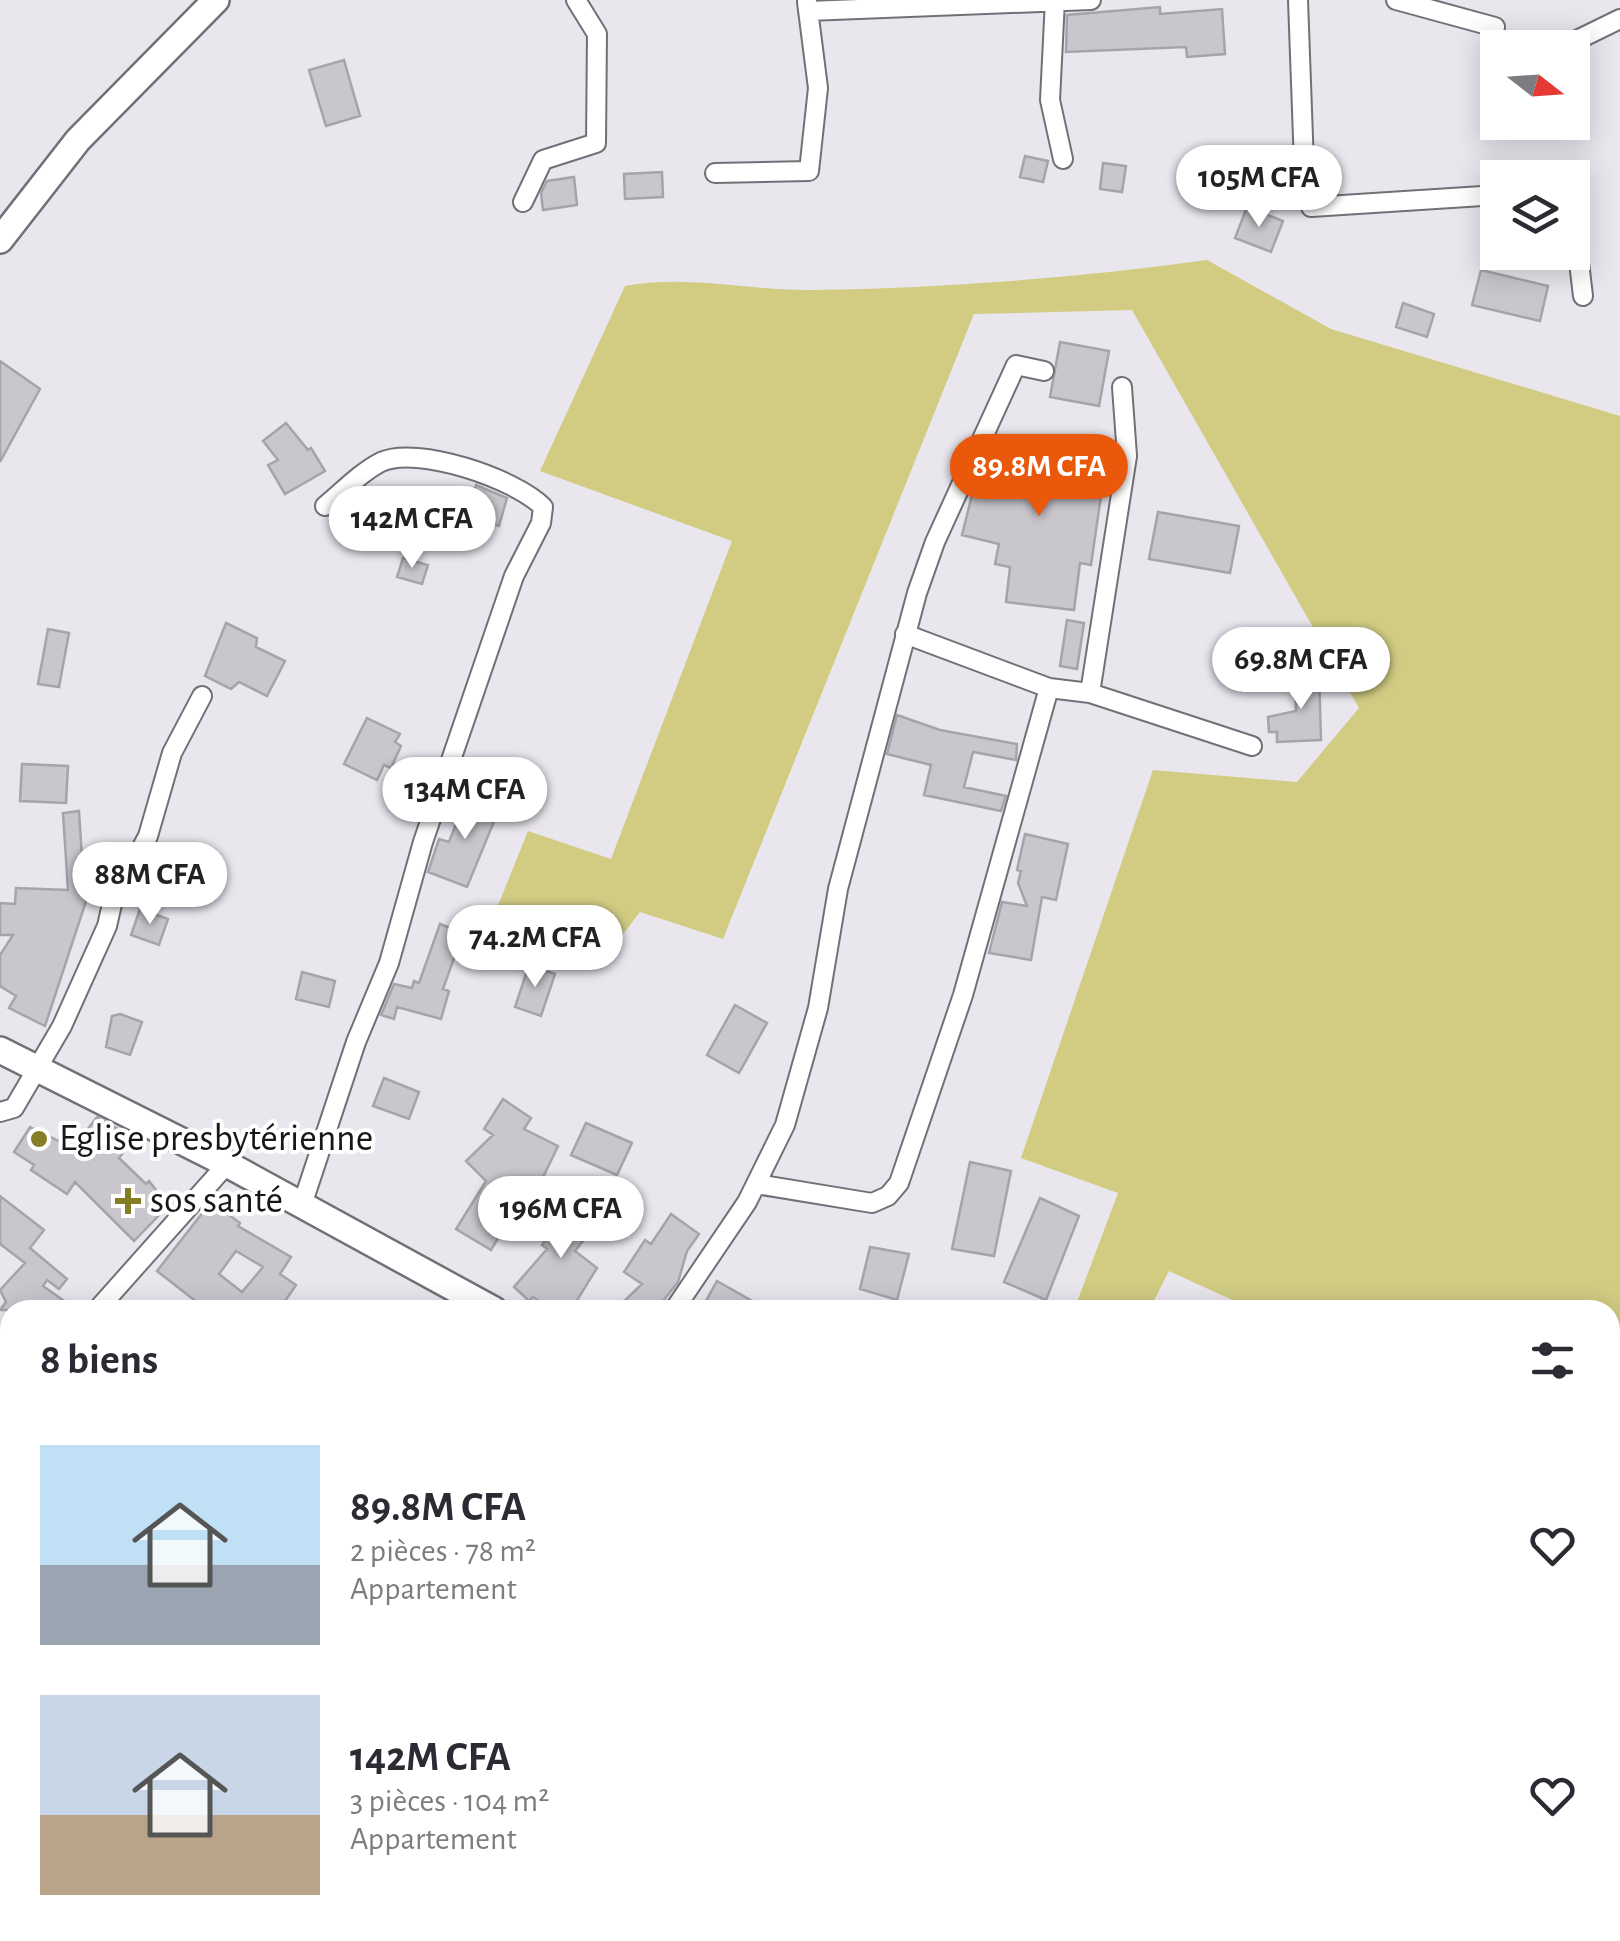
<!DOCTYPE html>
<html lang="fr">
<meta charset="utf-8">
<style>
body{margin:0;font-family:"Alegreya Sans",sans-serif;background:#f2f2f3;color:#2b2b33;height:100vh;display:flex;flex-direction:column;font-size:38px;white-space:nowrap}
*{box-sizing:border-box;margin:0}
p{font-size:32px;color:#7c7c81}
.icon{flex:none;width:55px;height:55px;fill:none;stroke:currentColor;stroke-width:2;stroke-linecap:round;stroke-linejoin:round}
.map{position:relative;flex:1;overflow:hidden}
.panel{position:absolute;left:0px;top:1300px;width:1620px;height:642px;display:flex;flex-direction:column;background:#fff;border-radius:30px 30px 0 0;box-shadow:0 5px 25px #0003}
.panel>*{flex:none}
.needle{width:65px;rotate:107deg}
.buttons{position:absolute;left:1480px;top:30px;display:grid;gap:20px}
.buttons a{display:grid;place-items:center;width:110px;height:110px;border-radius:0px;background:#fff;box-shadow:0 5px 25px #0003;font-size:50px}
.price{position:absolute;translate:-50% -85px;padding:0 22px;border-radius:35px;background:#fff;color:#222;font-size:32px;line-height:65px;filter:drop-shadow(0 2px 5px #0008)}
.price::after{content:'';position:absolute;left:50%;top:60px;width:30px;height:22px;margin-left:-15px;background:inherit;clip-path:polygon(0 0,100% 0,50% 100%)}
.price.selected{background:#ea580c;color:#fff}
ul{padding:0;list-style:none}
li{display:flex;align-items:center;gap:30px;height:250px;padding:0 40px}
li span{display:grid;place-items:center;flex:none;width:280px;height:200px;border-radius:0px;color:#555}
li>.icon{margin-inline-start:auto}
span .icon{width:120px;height:120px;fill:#fffc;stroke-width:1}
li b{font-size:42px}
h2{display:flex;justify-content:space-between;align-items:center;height:120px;padding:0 40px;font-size:42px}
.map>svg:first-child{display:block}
</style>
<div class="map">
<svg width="1620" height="1941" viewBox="0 0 1620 1941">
<rect width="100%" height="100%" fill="#e9e6ee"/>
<!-- green -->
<path fill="#d1cc82" d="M 1207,260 L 1331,329 L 1620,416 L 1620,1597 L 1610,1621 L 1610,1310 L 1254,1310 L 1169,1271 L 1149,1310 L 1074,1310 L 1118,1193 L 1021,1158 L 1153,770 L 1297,782 L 1359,708 L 1132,310 L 974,314 L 723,939 L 640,912 L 600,964 L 495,913 L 528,831 L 611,859 L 732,541 L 540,471 L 625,286 C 688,274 749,291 813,290 C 945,288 1076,278 1207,260 Z
M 10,1907 L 10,1932 L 113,1933 L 106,1941 L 0,1941 L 0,1918 Z
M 344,1933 L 344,1932 L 1112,1933 L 1107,1941 L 336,1941 Z
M 1429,1933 L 1568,1933 L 1588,1941 L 1423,1941 Z"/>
<!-- building -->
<path fill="#c9c6cd" stroke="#a6a4ab" stroke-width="2.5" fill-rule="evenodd" d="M 1160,7 L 1160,14 L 1222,9 L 1225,54 L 1187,57 L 1186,47 L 1066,52 L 1067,15 Z
M 344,60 L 360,116 L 326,126 L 309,70 Z
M 1025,156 L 1048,161 L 1043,182 L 1020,177 Z
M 1103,163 L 1126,166 L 1122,192 L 1100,189 Z
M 662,172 L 663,197 L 625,199 L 624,174 Z
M 574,177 L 577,205 L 543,210 L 541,193 L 547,181 Z
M 1247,207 L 1283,221 L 1271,252 L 1235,238 Z
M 1481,270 L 1548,286 L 1540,321 L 1472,305 Z
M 1403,303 L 1434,314 L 1427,337 L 1396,327 Z
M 1060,342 L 1109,351 L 1099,406 L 1050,397 Z
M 0,361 L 40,389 L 0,462 Z
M 286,423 L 308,450 L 311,448 L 325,471 L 285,494 L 268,465 L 278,460 L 263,441 Z
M 998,435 L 1106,461 L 1091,565 L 1080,563 L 1074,610 L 1006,602 L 1010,567 L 995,564 L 999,544 L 962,535 L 973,491 L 980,493 Z
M 476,485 L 507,498 L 499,526 L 486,522 L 479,545 L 461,540 Z
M 1158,512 L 1239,526 L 1230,573 L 1149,559 Z
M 403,558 L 428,565 L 422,584 L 397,577 Z
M 1067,620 L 1084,623 L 1077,669 L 1060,666 Z
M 226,623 L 257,638 L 256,647 L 285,661 L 267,696 L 239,682 L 231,689 L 205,676 Z
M 48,629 L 69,633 L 59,687 L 38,684 Z
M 1295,671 L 1319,671 L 1321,740 L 1277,742 L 1277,732 L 1269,732 L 1268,717 L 1296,711 Z
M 897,715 L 940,730 L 1017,744 L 1016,760 L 973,752 L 964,787 L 1006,796 L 1001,811 L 924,795 L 931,765 L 887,754 Z
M 367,718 L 400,734 L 395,742 L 401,746 L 391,768 L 384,765 L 377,780 L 344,764 Z
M 22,764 L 68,766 L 66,803 L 20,801 Z
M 468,794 L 500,807 L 467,887 L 428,872 L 439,839 L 449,842 Z
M 79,811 L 83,873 L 94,877 L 45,1026 L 9,1008 L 16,996 L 0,986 L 0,955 L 13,935 L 0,935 L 0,903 L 15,904 L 16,888 L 68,890 L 63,813 Z
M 1025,834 L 1068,844 L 1056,900 L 1042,897 L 1031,960 L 989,953 L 1002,902 L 1027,906 L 1018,883 L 1021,871 L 1017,870 Z
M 140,909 L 168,919 L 159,945 L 131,935 Z
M 440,924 L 463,933 L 443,989 L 449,991 L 441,1019 L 397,1007 L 394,1019 L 381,1015 L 394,984 L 412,988 L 414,981 L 419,983 Z
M 529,965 L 555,974 L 541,1016 L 515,1007 Z
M 302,972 L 335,981 L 329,1007 L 296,999 Z
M 735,1005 L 767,1023 L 739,1073 L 707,1055 Z
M 120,1014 L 142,1022 L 130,1055 L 106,1047 L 112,1016 Z
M 384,1078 L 419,1092 L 409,1119 L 373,1106 Z
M 503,1099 L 531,1118 L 524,1129 L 558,1146 L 534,1196 L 526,1192 L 491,1250 L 456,1229 L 486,1181 L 466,1161 L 493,1135 L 484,1129 Z
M 97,1117 L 134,1138 L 119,1158 L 146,1184 L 149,1181 L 168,1206 L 134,1241 L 75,1182 L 67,1194 L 31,1170 L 34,1165 L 14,1152 L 30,1127 L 73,1148 Z
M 586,1123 L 632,1143 L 617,1175 L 571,1155 Z
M 970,1162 L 1011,1171 L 994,1256 L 952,1249 Z
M 0,1196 L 44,1230 L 30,1248 L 67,1279 L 59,1289 L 47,1280 L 43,1286 L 77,1310 L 0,1310 L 6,1302 L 0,1290 L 25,1263 L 0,1244 Z
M 565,1198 L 597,1223 L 575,1251 L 597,1268 L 571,1310 L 552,1310 L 533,1297 L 529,1301 L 514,1287 L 547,1249 L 542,1245 L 549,1235 L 541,1229 Z
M 1040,1198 L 1079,1216 L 1046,1300 L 1004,1282 Z
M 211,1202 L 240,1223 L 238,1226 L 291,1257 L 280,1274 L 296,1285 L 279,1310 L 207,1310 L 157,1271 ZM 236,1251 L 263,1267 L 242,1292 L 219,1274 Z
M 671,1214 L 699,1234 L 687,1251 L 678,1282 L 656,1310 L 615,1310 L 642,1284 L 624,1272 L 645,1240 L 651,1244 Z
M 870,1247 L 909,1254 L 897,1300 L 860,1289 Z
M 717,1281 L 768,1310 L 701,1310 Z"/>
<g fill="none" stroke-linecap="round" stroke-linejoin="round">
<defs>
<path id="street" d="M 1055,0 L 1050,100 L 1063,159
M 1298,0 L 1305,193 L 1311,207 L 1498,195
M 1396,0 L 1495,27
M 808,11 L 1091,0
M 1577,40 L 1620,19
M 715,173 L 809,171 L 818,88 L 807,2
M 523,202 L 543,160 L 596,143 L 597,34 L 576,0
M 1572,204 L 1583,296
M 905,634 L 1049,688 L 1090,693 L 1252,746
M 1090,693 L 1127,456 L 1122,387
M 0,1112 L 14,1108 L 62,1026 L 107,926 L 112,904 L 148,836 L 172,753 L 202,696
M 756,1184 L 872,1203 L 888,1196 L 899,1183 L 963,995 L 1049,688
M 302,1205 L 356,1042 L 389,963 L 423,842 L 514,576 L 541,523 L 543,507 C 516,479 417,445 381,462 C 361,472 342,492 325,506
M 97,1310 L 227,1164
M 674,1310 L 747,1202 L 785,1125 L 818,1008 L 838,889 L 917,593 L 935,542 L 1016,365 L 1044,371
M 0,1352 L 10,1361
M 0,1421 L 10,1409
M 120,1941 L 127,1932
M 1154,1941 L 1159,1932"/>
<path id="secondary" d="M 0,240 L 78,140 L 216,0
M 0,1050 L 227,1164 L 494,1310
M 1610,1670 L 1620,1670"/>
</defs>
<!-- street casing -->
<use href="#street" stroke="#727077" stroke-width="22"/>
<!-- secondary casing -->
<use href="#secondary" stroke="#727077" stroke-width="30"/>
<!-- path -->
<path stroke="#88868b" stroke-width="4" stroke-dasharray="8 5" stroke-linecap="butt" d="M 0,1779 L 10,1782"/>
<!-- street -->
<use href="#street" stroke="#fff" stroke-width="18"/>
<!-- secondary -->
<use href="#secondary" stroke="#fff" stroke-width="25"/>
</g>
<!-- markers -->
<g fill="#857e24" stroke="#fff" stroke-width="4">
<circle cx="39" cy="1139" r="10"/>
<path d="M123 1186h10v10h10v10h-10v10h-10v-10h-10v-10h10z"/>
</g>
<g text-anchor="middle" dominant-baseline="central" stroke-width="8" stroke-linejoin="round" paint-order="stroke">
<!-- poi labels -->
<g font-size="38" fill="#171618" stroke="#fff" text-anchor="start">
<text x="59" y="1139">Eglise presbytérienne</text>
<text x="150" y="1201">sos santé</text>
</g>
</g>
</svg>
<div class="buttons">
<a><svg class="needle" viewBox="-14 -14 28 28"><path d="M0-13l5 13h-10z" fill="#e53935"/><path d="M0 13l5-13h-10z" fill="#7c7c81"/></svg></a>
<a><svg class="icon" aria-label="layers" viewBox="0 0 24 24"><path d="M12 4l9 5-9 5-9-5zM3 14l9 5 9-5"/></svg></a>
</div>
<b class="price" style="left:1259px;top:230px">105M CFA</b>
<b class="price selected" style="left:1039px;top:519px">89.8M CFA</b>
<b class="price" style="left:412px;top:571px">142M CFA</b>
<b class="price" style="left:1301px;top:712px">69.8M CFA</b>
<b class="price" style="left:465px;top:842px">134M CFA</b>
<b class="price" style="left:150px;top:927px">88M CFA</b>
<b class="price" style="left:535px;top:990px">74.2M CFA</b>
<b class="price" style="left:561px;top:1261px">196M CFA</b>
<section class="panel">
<h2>8 biens<svg class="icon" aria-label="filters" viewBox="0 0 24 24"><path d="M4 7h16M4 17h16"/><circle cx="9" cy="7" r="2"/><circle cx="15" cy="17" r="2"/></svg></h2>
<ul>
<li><span style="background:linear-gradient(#bfe0f5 60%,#9aa5b1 0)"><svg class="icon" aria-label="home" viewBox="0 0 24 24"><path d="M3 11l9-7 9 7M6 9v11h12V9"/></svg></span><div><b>89.8M CFA</b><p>2 pièces · 78 m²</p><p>Appartement</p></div><svg class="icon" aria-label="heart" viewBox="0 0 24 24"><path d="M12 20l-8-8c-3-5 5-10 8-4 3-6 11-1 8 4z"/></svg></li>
<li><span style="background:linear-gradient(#c9d6e8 60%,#b9a48a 0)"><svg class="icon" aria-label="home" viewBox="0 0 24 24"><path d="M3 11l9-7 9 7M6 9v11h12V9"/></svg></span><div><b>142M CFA</b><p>3 pièces · 104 m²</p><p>Appartement</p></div><svg class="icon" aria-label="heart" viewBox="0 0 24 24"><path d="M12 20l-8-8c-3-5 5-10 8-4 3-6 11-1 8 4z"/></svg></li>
</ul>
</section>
</div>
